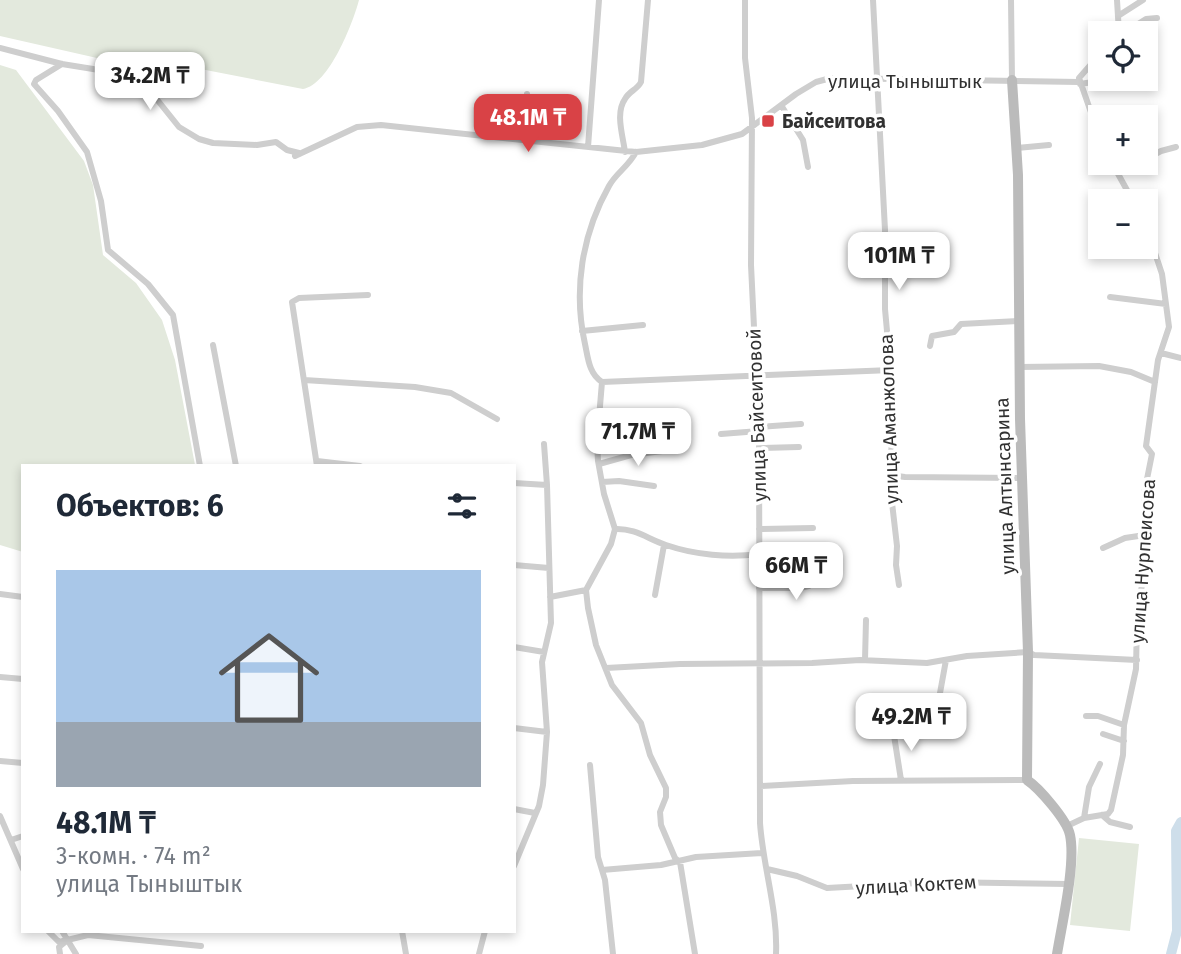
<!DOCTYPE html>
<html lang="ru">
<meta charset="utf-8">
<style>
body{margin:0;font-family:"Fira Sans",sans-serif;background:#f2f2f3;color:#1f2937;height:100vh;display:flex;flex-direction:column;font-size:26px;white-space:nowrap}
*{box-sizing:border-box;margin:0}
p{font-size:23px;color:#747a83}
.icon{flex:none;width:38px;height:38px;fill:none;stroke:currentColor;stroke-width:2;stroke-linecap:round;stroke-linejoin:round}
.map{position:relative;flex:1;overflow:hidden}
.panel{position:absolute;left:21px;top:464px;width:495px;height:469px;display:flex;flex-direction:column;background:#fff;border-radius:0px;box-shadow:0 4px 10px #0003}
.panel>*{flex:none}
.fabs{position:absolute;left:1088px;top:21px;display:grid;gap:14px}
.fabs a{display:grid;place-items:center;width:70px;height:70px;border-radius:0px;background:#fff;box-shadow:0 4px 10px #0003;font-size:35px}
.price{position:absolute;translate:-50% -60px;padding:0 16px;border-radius:14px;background:#fff;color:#222;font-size:23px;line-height:46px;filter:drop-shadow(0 2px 4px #0008)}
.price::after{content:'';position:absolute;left:50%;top:42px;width:21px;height:16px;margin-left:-10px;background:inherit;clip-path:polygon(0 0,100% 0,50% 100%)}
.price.selected{background:#d94246;color:#fff}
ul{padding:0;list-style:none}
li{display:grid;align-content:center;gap:14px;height:371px;padding:0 35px}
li+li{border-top:2px solid #e0e1e3}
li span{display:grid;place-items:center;height:217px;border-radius:0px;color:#555}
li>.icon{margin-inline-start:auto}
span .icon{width:126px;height:126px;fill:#fffc;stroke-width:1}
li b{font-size:30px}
h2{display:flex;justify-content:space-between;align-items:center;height:84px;padding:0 35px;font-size:30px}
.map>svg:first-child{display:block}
</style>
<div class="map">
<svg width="1181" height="954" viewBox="0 0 1181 954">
<rect width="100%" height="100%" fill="#fff"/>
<!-- green -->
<path fill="#e3e9dd" d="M 0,0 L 359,0 C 353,23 329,85 303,89 L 118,53 L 97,58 L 0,36 Z
M 0,65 L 16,70 L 84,161 L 93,185 L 103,255 L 136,283 L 162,320 L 175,360 L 195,465 L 23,466 L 23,552 L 0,545 Z
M 1079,838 L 1139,844 L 1130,931 L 1070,925 Z"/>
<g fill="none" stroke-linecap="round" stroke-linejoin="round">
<!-- river -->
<path stroke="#cedeea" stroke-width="10" d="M 1171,954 L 1177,931 L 1176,831 L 1181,822"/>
<!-- street -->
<path stroke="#cecece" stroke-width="6" d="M 745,0 L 745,58 L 752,118 L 751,265 L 759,431 L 760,823 C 763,867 778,910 776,954
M 873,0 L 885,230 L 885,309 L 892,386 L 891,494 L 897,546 L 896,565 L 899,585
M 1011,0 L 1012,80
M 1117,0 L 1119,33
M 1118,16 L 1143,0
M 1124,33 L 1146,19 L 1157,18
M 0,48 L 62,64 L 124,74 L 147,87 L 179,127 L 199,139 L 213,143 L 257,145 L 276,142 L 287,150 L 299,153
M 1101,53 L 1079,78 L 1101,141
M 62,64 L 36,80 L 34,84 L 58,111 L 87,152 L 101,201 L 108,250 L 148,284 L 173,315 L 200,466
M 1080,84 L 1112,79
M 781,105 L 803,140 L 808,167
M 524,140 L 527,94
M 588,147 L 599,0
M 1017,148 L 1049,145
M 625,152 C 623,136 615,113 625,99 C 629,91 637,90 641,82 L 648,0
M 636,152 C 629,166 616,173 609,186 C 582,234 573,290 585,344 C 588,358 589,374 602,382 L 597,442 L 598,461 L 604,494 L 615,529 L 611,544 L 586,590 L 588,608 L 596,645 L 612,685 L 641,723 L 650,755 L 666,788 L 666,797 L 660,812 L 661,825 L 675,858 L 680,862 L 695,954
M 295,156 L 357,127 L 381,125 L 636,152 L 702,145 L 742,134 L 796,94 L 816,82 L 831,78 L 1079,82
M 1146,159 L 1161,151 L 1176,147
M 1112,163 L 1133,201
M 1117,172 L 1139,163
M 1110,297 L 1166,304
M 582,331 L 643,325
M 213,345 L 236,466
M 930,346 L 932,336 L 954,332 L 961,324 L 1019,321
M 1161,353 L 1181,358
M 1019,367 L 1099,366 L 1131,372 L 1155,382
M 304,380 L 415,387 L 451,393 L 497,419
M 602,382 L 891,370
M 759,427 L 801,424
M 721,434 L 759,431
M 759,448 L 799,447
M 317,461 L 360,466
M 599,464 L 631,455 L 670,450
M 317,466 L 292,302 L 299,298 L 368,295
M 892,470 L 897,476 L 905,477 L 1022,478
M 602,482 L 619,481 L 654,486
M 514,483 L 547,485
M 615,529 C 635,528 648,539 666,545 C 695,555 729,558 759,554
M 759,529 L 813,528
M 759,548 L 800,549
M 1103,548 L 1125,538 L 1145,535
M 514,565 L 549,568
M 759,588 L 799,588 L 809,586 L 812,581
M 0,594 L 23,597
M 655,595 L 664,545
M 550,597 L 586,590
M 514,647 L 544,652
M 865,660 L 866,620
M 606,668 L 680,664 L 812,663 L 860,660 L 927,663 L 967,656 L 1028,652 L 1034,655 L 1137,660
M 0,677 L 23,679
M 940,693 L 946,660
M 1086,716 L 1098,716 L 1124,725
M 514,728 L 547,732
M 893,729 L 901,780
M 1103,734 L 1124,741
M 0,761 L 23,763
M 590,765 L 598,857 L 605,880 L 613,954
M 760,786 L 853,781 L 1027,780
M 514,809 L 535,813
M 1102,815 L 1110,822 L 1130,827
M 0,816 L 23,869
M 1084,818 L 1089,787 L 1100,764
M 1067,826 L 1084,818 L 1108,814 L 1111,810 L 1123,755 L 1124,725 L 1136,669 L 1137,620 L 1148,543 L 1144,533 L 1144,494 L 1152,454 L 1146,446 L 1158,360 L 1169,327 L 1162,274 L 1146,226
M 11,840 L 23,836
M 514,866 L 539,806 L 543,785 L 547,732 L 542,662 L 551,623 L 547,485 L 544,444
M 767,869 L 797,876 L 827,888 L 936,882 L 1068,884
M 602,870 L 661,865 L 696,857 L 762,853
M 48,931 L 59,942 L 88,935 L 201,946
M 62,931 L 76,954
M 402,931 L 406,954
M 60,954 L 59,947 L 64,943
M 479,954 L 485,931"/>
<!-- secondary -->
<path stroke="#bbb" stroke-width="10" d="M 1012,80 L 1018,175 L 1020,419 L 1028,652 L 1027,780 C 1039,788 1067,820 1070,835 C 1076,864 1062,923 1057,954"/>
</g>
<!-- markers -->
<rect fill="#d94246" stroke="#fff" stroke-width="2.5" x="761" y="114" width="14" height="14" rx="3.5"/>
<g text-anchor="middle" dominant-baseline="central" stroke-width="7" stroke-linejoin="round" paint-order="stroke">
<!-- street labels -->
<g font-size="19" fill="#313131" stroke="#fff">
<text x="905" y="81">улица Тыныштык</text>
<text transform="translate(757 415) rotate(-92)">улица Байсеитовой</text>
<text transform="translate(889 419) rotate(-92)">улица Аманжолова</text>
<text transform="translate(1005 486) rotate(-92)">улица Алтынсарина</text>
<text transform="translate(1143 561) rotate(-86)">улица Нурпеисова</text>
<text transform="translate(916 885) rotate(-3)">улица Коктем</text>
</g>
<!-- poi labels -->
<g font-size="19" font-weight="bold" fill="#313131" stroke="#fff" text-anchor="start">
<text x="782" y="121">Байсеитова</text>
</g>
</g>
</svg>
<div class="fabs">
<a><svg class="icon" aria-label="locate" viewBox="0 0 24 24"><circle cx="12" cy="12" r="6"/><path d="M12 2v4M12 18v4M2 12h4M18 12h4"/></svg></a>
<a>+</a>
<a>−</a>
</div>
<b class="price" style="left:150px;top:112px">34.2M ₸</b>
<b class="price selected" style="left:528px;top:154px">48.1M ₸</b>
<b class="price" style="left:899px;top:292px">101M ₸</b>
<b class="price" style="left:638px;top:468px">71.7M ₸</b>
<b class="price" style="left:796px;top:602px">66M ₸</b>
<b class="price" style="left:911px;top:753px">49.2M ₸</b>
<section class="panel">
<h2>Объектов: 6<svg class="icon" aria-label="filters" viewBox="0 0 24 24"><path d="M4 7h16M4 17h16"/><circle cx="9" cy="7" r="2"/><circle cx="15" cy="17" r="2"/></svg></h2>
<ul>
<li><span style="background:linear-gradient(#a9c7e8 70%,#9aa5b1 0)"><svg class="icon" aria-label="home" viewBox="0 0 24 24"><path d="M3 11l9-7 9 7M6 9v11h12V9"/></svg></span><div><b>48.1M ₸</b><p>3-комн. · 74 m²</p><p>улица Тыныштык</p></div></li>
</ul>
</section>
</div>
